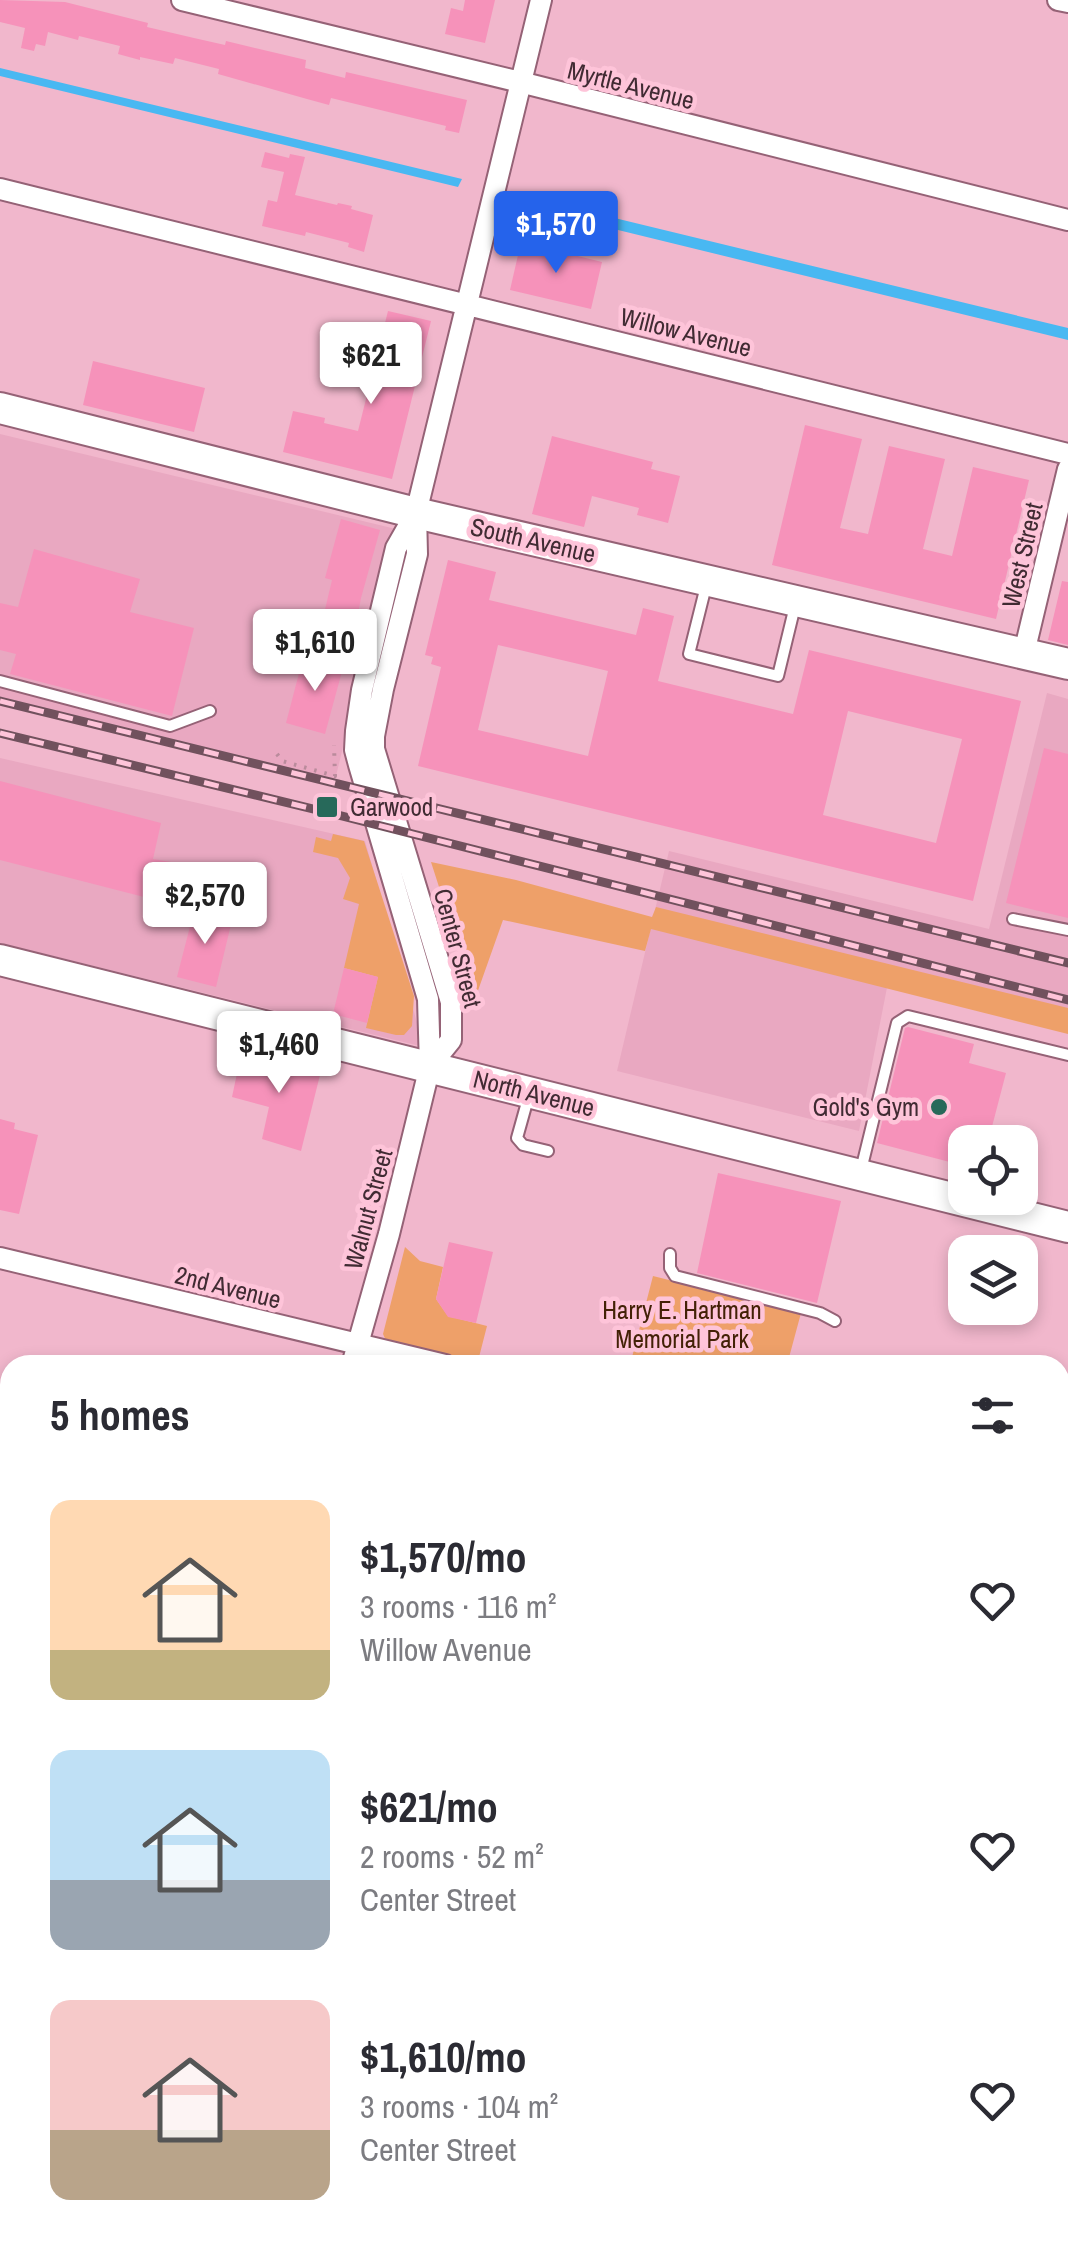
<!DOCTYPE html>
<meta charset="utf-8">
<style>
body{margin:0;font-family:"Archivo Narrow",sans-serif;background:#f2f2f3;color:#2b2b33;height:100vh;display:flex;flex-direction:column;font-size:38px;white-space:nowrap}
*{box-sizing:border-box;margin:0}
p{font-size:32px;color:#7c7c81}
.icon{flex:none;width:55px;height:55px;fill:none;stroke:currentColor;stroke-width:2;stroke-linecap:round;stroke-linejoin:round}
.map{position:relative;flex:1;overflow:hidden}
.side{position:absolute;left:0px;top:1355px;width:1070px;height:890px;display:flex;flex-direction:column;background:#fff;border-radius:30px 30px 0 0;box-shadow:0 5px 15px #0003}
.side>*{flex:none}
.controls{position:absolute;left:948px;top:1125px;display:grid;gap:20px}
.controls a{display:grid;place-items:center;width:90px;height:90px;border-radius:20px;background:#fff;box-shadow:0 5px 15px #0003;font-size:50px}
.price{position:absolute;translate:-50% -85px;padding:0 22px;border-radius:10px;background:#fff;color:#222;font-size:32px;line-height:65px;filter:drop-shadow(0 2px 5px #0008)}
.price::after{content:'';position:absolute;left:50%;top:60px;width:30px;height:22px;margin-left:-15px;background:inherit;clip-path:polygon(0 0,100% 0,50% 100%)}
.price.current{background:#2563eb;color:#fff}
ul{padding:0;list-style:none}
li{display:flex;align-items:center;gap:30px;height:250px;padding:0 50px}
li span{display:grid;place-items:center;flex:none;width:280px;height:200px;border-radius:20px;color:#555}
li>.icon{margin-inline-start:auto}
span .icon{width:120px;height:120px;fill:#fffc;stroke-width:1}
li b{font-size:42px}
h2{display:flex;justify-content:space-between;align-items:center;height:120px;padding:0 50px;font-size:42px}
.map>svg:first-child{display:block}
</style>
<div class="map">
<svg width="1068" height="2245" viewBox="0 0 1068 2245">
<rect width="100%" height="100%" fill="#f1b7cc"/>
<!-- built -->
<path fill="#e9a8c1" d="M 0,434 L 396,529 L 335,780 L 0,700 Z
M 1047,693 L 1068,699 L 1068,1009 L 891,967 L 859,1131 L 617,1071 L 669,851 L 989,929 Z
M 0,758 L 365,841 L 424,1047 L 0,943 Z"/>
<!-- green -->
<path fill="#eea069" d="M 333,834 L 364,841 L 414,996 L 412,1026 L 404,1035 L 396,1035 L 366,1028 L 378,977 L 344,968 L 359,904 L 343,899 L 350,878 L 338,858 L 313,852 L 316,837 L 331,841 Z
M 431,862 L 516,880 L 652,917 L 656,907 L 1068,1008 L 1068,1034 L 651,929 L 645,951 L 503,920 L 475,999 Z
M 405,1247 L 420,1261 L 443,1267 L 436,1299 L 448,1316 L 487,1326 L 477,1365 L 469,1365 L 387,1343 L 383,1334 Z
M 653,1276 L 801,1313 L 787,1365 L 630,1365 Z
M 786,2235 L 932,2236 L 934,2245 L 779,2245 Z"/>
<!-- water -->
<path fill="#49b8f2" d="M 0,68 L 462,179 L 458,187 L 0,76 Z
M 528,197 L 1068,328 L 1068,340 L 524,207 Z"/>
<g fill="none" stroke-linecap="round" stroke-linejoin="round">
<!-- stream -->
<path stroke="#49b8f2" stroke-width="5" d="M 0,2211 L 10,2212
M 78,2235 L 96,2245"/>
</g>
<!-- building -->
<path fill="#f692ba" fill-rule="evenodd" d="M 0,0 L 65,2 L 148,23 L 147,27 L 194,38 L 225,45 L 226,41 L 306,60 L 305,68 L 345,78 L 346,72 L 467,100 L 459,133 L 445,130 L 446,126 L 331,98 L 329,105 L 307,99 L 218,74 L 219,69 L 175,58 L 173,64 L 140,57 L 140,60 L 118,54 L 120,46 L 79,36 L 78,40 L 48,32 L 45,46 L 36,44 L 34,51 L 21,48 L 25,28 L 0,22 Z
M 465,0 L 495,0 L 485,43 L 445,34 L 451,8 L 463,11 Z
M 265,152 L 289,158 L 290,154 L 305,157 L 295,195 L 337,205 L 338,203 L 352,206 L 351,209 L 373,215 L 364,252 L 348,247 L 349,243 L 306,232 L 305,236 L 262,226 L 268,200 L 277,202 L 284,172 L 261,167 Z
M 521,242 L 602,262 L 591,309 L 510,290 Z
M 388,311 L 431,321 L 392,479 L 283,452 L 293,411 L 325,418 L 324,423 L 358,431 Z
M 93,361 L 205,388 L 194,432 L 83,405 Z
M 805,425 L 862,439 L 840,528 L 868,534 L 889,446 L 945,459 L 923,549 L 952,556 L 973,467 L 1029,480 L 996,619 L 772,565 Z
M 552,436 L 653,462 L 651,469 L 680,476 L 668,523 L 637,515 L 639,508 L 592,496 L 584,527 L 532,514 Z
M 341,519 L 380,530 L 361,598 L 355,630 L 322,622 L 332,580 L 325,578 Z
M 34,549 L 140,579 L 130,612 L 194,628 L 172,716 L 10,674 L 16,654 L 0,650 L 0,603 L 18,607 Z
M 448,560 L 496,572 L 489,600 L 636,635 L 643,608 L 674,616 L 658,681 L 793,714 L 809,650 L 1021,701 L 973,901 L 418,766 L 441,667 L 431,664 L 433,657 L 425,655 ZM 498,645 L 608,671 L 588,756 L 478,730 ZM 848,711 L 962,739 L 936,843 L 823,815 Z
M 1062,581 L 1068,582 L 1068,645 L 1048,640 Z
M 304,654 L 344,664 L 325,734 L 286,723 Z
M 1044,748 L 1068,754 L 1068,918 L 1006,903 Z
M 0,781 L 161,823 L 153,859 L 177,863 L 173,883 L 148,877 L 144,897 L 0,860 Z
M 195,907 L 233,916 L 216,987 L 177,977 Z
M 344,968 L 378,977 L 367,1023 L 333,1014 Z
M 908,1027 L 974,1044 L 969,1063 L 1006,1073 L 988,1142 L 965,1142 L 965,1166 L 877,1143 L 905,1028 Z
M 242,1050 L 321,1071 L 301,1151 L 262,1139 L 269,1107 L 232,1097 Z
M 0,1119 L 15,1123 L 14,1129 L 38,1135 L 19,1214 L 0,1210 Z
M 718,1173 L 841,1201 L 817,1303 L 697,1273 Z
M 449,1242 L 493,1252 L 476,1323 L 448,1317 L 436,1299 Z"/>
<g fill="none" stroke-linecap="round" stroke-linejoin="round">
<defs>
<path id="lane" d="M 706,586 L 689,654 L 778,676 L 795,606
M 0,681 L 170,726 L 210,711
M 1013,919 L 1068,930
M 529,1095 L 517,1138 L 523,1145 L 548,1151
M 861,1170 L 897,1023 L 908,1016 L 1068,1055
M 670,1254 L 670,1268 L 675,1276 L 820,1313 L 835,1321"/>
<path id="street" d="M 182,0 L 520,82 L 1068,220
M 1058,0 L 1068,2
M 0,189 L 1068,454
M 416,513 L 417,554 L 383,689 L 374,736 L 374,749 L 451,1002 L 451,1040 L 430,1066
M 1024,653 L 1068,469
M 0,1258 L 445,1365
M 352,1365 L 389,1234 L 430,1066 L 428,999 L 359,765 L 355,750 L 356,731 L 362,690 L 396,548 L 416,513 L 541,0
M 1060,1421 L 1068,1390
M 0,1560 L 10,1563
M 1060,1823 L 1068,1825
M 0,1859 L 10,1856
M 1060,2164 L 1068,2167
M 420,2235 L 461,2245
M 243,2245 L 246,2235"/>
<path id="secondary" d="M 0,408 L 416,513 L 1068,664
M 0,960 L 1068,1227"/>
</defs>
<!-- lane casing -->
<use href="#lane" stroke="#956276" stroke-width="14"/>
<!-- street casing -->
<use href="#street" stroke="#956276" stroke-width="24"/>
<!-- secondary casing -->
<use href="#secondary" stroke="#956276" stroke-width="34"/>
<!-- path -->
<path stroke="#ba8b9c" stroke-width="4" stroke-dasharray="2.5 8" stroke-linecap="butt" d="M 277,754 L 282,761 L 335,776 L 334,745
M 1060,1501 L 1068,1467
M 1060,1542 L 1065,1544 L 1068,1533
M 1060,1657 L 1068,1663"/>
<!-- lane -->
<use href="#lane" stroke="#fff" stroke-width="10"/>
<!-- street -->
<use href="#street" stroke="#fff" stroke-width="20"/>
<!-- secondary -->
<use href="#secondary" stroke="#fff" stroke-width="30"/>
<defs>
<path id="rail" d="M 0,701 L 1068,963
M 0,733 L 342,816 L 1068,1000"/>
</defs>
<!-- rail casing -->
<use href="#rail" stroke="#71515d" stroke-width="9"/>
<!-- rail -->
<use href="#rail" stroke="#fec4d9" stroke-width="5" stroke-dasharray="15" stroke-linecap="butt"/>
</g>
<!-- markers -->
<g fill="#27695a" stroke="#fec4d9" stroke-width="4">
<rect x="315" y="795" width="24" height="24" rx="5"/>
<circle cx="939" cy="1107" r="10"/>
</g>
<g text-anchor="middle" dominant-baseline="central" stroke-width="9" stroke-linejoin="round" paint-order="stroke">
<!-- street labels -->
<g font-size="25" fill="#412b33" stroke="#fec4d9">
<text transform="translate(631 85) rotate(14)">Myrtle Avenue</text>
<text transform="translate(686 332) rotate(14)">Willow Avenue</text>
<text transform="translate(533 540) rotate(13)">South Avenue</text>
<text transform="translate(1022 555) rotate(-77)">West Street</text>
<text transform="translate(458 948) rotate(75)">Center Street</text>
<text transform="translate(534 1093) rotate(14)">North Avenue</text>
<text transform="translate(368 1209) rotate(-75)">Walnut Street</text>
<text transform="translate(228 1287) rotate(14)">2nd Avenue</text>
</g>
<!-- poi labels -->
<g font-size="25" fill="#412b33" stroke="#fec4d9" text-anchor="start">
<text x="350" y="807">Garwood</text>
<text x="919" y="1107" text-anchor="end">Gold's Gym</text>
</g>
<!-- park labels -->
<g font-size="25" fill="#432106" stroke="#fec4d9">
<text x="682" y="1310">Harry E. Hartman<tspan x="682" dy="29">Memorial Park</tspan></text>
</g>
</g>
</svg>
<div class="controls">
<a><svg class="icon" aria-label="locate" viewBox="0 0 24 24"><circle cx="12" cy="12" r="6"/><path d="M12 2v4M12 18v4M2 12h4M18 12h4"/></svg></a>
<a><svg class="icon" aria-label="layers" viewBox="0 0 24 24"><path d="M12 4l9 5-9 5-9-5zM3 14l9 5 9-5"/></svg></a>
</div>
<b class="price current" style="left:556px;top:276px">$1,570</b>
<b class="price" style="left:371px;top:407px">$621</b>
<b class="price" style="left:315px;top:694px">$1,610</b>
<b class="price" style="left:205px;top:947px">$2,570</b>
<b class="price" style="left:279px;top:1096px">$1,460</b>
<section class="side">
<h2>5 homes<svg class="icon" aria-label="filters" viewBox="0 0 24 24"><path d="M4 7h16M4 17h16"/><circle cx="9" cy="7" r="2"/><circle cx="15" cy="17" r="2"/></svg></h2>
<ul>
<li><span style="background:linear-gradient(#ffd9b3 75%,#c2b280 0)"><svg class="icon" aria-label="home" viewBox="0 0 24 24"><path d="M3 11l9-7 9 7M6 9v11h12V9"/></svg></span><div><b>$1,570/mo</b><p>3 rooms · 116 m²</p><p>Willow Avenue</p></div><svg class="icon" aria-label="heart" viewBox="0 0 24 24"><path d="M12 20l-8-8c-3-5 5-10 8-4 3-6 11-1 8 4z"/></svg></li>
<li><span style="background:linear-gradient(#bfe0f5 65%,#9aa5b1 0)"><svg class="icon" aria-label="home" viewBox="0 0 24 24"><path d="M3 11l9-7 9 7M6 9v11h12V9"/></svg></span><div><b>$621/mo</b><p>2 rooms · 52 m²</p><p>Center Street</p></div><svg class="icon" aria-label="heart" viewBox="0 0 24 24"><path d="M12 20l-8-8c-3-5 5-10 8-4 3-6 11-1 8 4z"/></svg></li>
<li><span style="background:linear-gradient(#f6c9c9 65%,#b9a48a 0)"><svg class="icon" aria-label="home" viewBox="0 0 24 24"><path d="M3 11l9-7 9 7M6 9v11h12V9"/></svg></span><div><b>$1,610/mo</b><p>3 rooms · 104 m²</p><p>Center Street</p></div><svg class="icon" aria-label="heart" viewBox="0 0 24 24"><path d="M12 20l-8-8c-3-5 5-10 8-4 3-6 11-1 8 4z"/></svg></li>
</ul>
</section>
</div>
